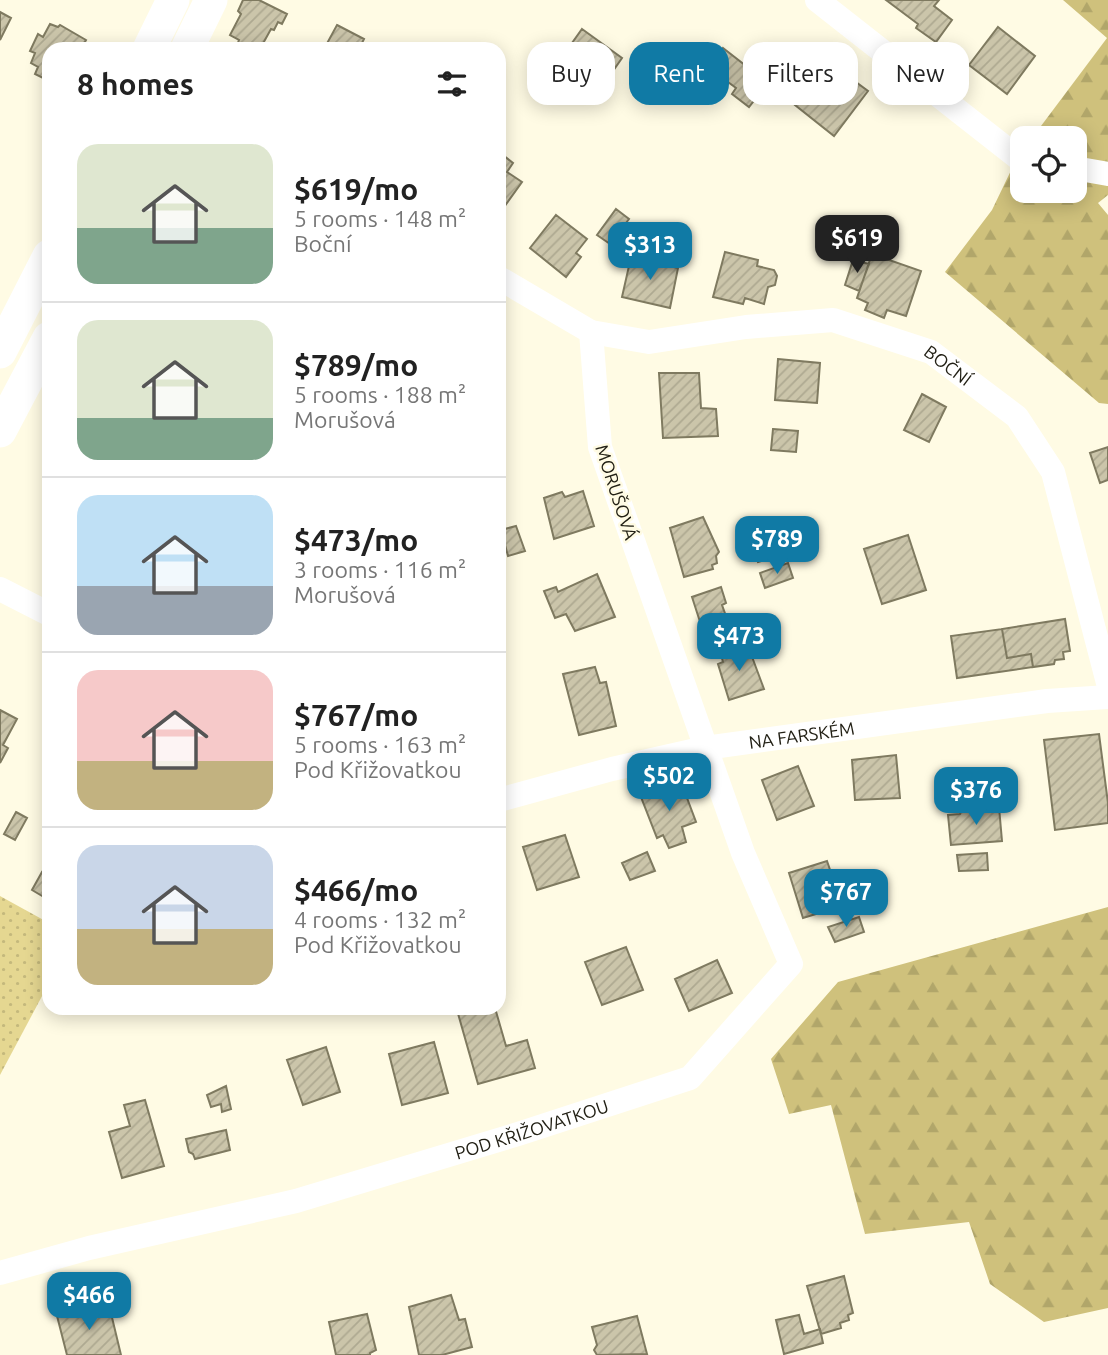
<!DOCTYPE html>
<meta charset="utf-8">
<style>
body{margin:0;font-family:Ubuntu,sans-serif;background:#f2f2f2;color:#222;height:100vh;display:flex;flex-direction:column;font-size:26px;white-space:nowrap}
*{box-sizing:border-box;margin:0}
p{font-size:23px;color:#767676}
.icon{flex:none;width:38px;height:38px;fill:none;stroke:currentColor;stroke-width:2;stroke-linecap:round;stroke-linejoin:round}
.map{position:relative;flex:1;overflow:hidden}
.panel{position:absolute;left:42px;top:42px;width:464px;height:973px;display:flex;flex-direction:column;background:#fff;border-radius:21px;box-shadow:0 4px 18px #0003}
.panel>*{flex:none}
.hud{position:absolute;left:527px;top:42px;width:476px;height:63px;display:flex;gap:14px}
.controls{position:absolute;left:1010px;top:126px;display:grid;gap:14px}
.controls a{display:grid;place-items:center;width:77px;height:77px;border-radius:14px;background:#fff;box-shadow:0 4px 18px #0003;font-size:35px}
.price{position:absolute;translate:-50% -60px;padding:0 16px;border-radius:14px;background:#107aa5;color:#fff;font-size:23px;line-height:46px;filter:drop-shadow(0 2px 4px #0008)}
.price::after{content:'';position:absolute;left:50%;top:42px;width:21px;height:16px;margin-left:-10px;background:inherit;clip-path:polygon(0 0,100% 0,50% 100%)}
.price.selected{background:#222;color:#fff}
ul{padding:0;list-style:none}
li{display:flex;align-items:center;gap:21px;height:175px;padding:0 35px}
li+li{border-top:2px solid #e0e0e0}
li span{display:grid;place-items:center;flex:none;width:196px;height:140px;border-radius:21px;color:#555}
li>.icon{margin-inline-start:auto}
span .icon{width:84px;height:84px;fill:#fffc;stroke-width:1}
li b{font-size:30px}
h2{display:flex;justify-content:space-between;align-items:center;height:84px;padding:0 35px;font-size:30px}
.tag{padding:0 24px;border-radius:21px;background:#fff;box-shadow:0 4px 18px #0003;font-size:24px;line-height:63px}
.tag.selected{background:#107aa5;color:#fff}
.map>svg:first-child{display:block}
</style>
<div class="map">
<svg width="1108" height="1355" viewBox="0 0 1108 1355">
<defs>
<pattern id="grass-dots" width="8" height="8" patternUnits="userSpaceOnUse" patternTransform="scale(1.75)"><rect width="8" height="8" fill="#e5d791"/><path d="M2 2h.1M6 6h.1" fill="none" stroke="#c4b87c" stroke-width="1.8" stroke-linecap="round"/></pattern>
<pattern id="forest-firs" width="22" height="20" patternUnits="userSpaceOnUse" patternTransform="scale(1.75)"><rect width="22" height="20" fill="#cfc17c"/><path d="M5 1l3.5 6h-7zM16 11l3.5 6h-7z" fill="#b1a66a"/></pattern>
<pattern id="building-hatch" width="6" height="6" patternUnits="userSpaceOnUse" patternTransform="scale(1.75)"><rect width="6" height="6" fill="#cbc5aa"/><path d="M-1 1l2-2M0 6l6-6M5 7l2-2" fill="none" stroke="#aea991"/></pattern>
</defs>
<rect width="100%" height="100%" fill="#fffbe4"/>
<!-- grass -->
<path fill="url(#grass-dots)" d="M 0,896 L 49,923 L 49,983 L 0,1075 Z"/>
<!-- forest -->
<path fill="url(#forest-firs)" d="M 1063,0 L 1108,0 L 1108,195 L 1098,203 L 1108,215 L 1108,404 L 1099,403 L 945,272 L 992,210 L 1017,158 L 1022,151 L 1022,191 L 1074,191 L 1074,138 L 1032,138 L 1107,38 Z
M 1108,907 L 1108,1308 L 1044,1322 L 990,1284 L 969,1222 L 865,1234 L 831,1105 L 789,1114 L 771,1059 L 838,982 Z"/>
<!-- building -->
<path fill="url(#building-hatch)" stroke="#7f7a60" stroke-width="2" d="M 243,0 L 259,0 L 287,14 L 282,24 L 278,22 L 274,30 L 271,29 L 260,49 L 256,47 L 255,49 L 239,49 L 236,48 L 239,40 L 230,35 L 241,14 L 238,11 Z
M 886,0 L 939,0 L 934,6 L 952,20 L 936,42 L 916,28 L 918,24 Z
M 0,12 L 11,18 L 0,40 Z
M 50,24 L 58,27 L 60,25 L 86,40 L 81,49 L 49,49 L 49,81 L 35,74 L 38,67 L 31,63 L 35,53 L 30,51 L 38,34 L 43,37 Z
M 337,25 L 364,39 L 359,49 L 324,49 Z
M 998,27 L 1035,56 L 1007,94 L 969,65 Z
M 582,29 L 622,58 L 597,94 L 553,63 L 565,48 L 567,50 Z
M 723,48 L 750,69 L 758,59 L 776,72 L 749,107 L 732,94 L 736,88 L 708,67 Z
M 826,64 L 846,81 L 849,77 L 868,91 L 834,136 L 795,105 Z
M 499,152 L 513,163 L 507,172 L 522,182 L 499,214 Z
M 616,209 L 629,219 L 610,244 L 597,235 Z
M 556,215 L 587,239 L 576,253 L 581,257 L 566,277 L 530,248 Z
M 725,252 L 758,260 L 757,266 L 774,270 L 777,276 L 775,285 L 768,287 L 764,304 L 745,298 L 743,304 L 713,297 Z
M 872,254 L 921,271 L 906,316 L 887,310 L 884,318 L 865,310 L 868,303 L 857,298 Z
M 632,258 L 678,268 L 670,308 L 622,297 L 629,266 L 623,264 L 625,260 Z
M 853,260 L 869,264 L 859,291 L 845,285 Z
M 778,359 L 820,363 L 817,403 L 775,400 Z
M 659,373 L 699,373 L 701,408 L 716,409 L 718,436 L 663,438 Z
M 922,394 L 946,407 L 929,442 L 904,430 Z
M 773,429 L 798,431 L 796,452 L 771,450 Z
M 1108,447 L 1108,480 L 1100,483 L 1090,453 Z
M 583,491 L 594,526 L 554,539 L 544,498 L 562,492 L 565,497 Z
M 703,517 L 719,552 L 716,556 L 717,563 L 712,565 L 713,569 L 684,577 L 670,528 Z
M 516,526 L 525,551 L 508,556 L 501,530 Z
M 788,534 L 793,551 L 758,562 L 753,546 Z
M 908,535 L 926,590 L 882,604 L 864,549 Z
M 788,563 L 793,578 L 765,588 L 760,573 Z
M 597,574 L 615,617 L 575,631 L 566,614 L 555,618 L 544,591 L 556,587 L 558,592 Z
M 721,587 L 726,603 L 722,605 L 727,619 L 702,628 L 692,597 Z
M 1065,619 L 1070,651 L 1063,652 L 1064,659 L 1055,660 L 1054,664 L 1033,667 L 1031,654 L 1007,658 L 1002,629 Z
M 1002,629 L 1007,658 L 1031,654 L 1033,667 L 957,678 L 951,636 Z
M 739,646 L 741,649 L 748,646 L 764,689 L 729,700 L 718,664 L 723,662 L 720,651 Z
M 595,667 L 600,683 L 606,682 L 616,726 L 579,735 L 563,674 Z
M 0,710 L 17,719 L 3,745 L 8,748 L 0,763 Z
M 1099,734 L 1108,803 L 1108,823 L 1055,830 L 1044,740 Z
M 896,755 L 900,798 L 855,800 L 852,760 Z
M 798,766 L 814,806 L 777,820 L 762,780 Z
M 681,782 L 696,822 L 682,827 L 686,842 L 669,848 L 663,835 L 657,838 L 641,797 Z
M 999,807 L 1002,841 L 951,845 L 948,815 L 960,814 L 961,811 Z
M 16,812 L 27,818 L 15,840 L 4,834 Z
M 565,835 L 579,877 L 537,890 L 523,847 Z
M 647,852 L 655,871 L 630,880 L 622,863 Z
M 987,853 L 988,870 L 959,871 L 957,855 Z
M 827,861 L 839,896 L 816,905 L 819,913 L 803,918 L 789,873 Z
M 49,867 L 49,900 L 32,890 L 42,872 L 45,874 Z
M 859,917 L 864,932 L 835,942 L 828,927 Z
M 626,947 L 643,990 L 602,1005 L 585,962 Z
M 717,960 L 732,993 L 689,1011 L 675,979 Z
M 466,1008 L 495,1008 L 506,1046 L 527,1040 L 535,1068 L 478,1084 L 457,1010 Z
M 434,1042 L 448,1093 L 402,1105 L 389,1054 Z
M 326,1047 L 340,1092 L 303,1105 L 287,1060 Z
M 226,1086 L 231,1109 L 222,1112 L 221,1104 L 211,1107 L 207,1095 Z
M 145,1100 L 164,1166 L 122,1178 L 109,1132 L 130,1126 L 124,1105 Z
M 226,1130 L 230,1150 L 195,1159 L 193,1154 L 189,1152 L 186,1139 Z
M 844,1276 L 853,1313 L 848,1315 L 849,1320 L 840,1323 L 841,1328 L 821,1334 L 807,1286 Z
M 451,1295 L 459,1320 L 465,1319 L 472,1347 L 442,1355 L 419,1355 L 409,1307 Z
M 109,1305 L 121,1355 L 67,1355 L 56,1312 L 74,1307 L 77,1313 Z
M 367,1314 L 376,1350 L 370,1353 L 370,1355 L 336,1355 L 329,1322 Z
M 799,1315 L 804,1334 L 820,1329 L 823,1343 L 784,1354 L 776,1320 Z
M 637,1316 L 647,1354 L 597,1355 L 594,1350 L 597,1345 L 592,1327 Z"/>
<g fill="none" stroke-linecap="round" stroke-linejoin="round">
<!-- street -->
<g stroke="#fff" stroke-width="24">
<path d="M 817,0 L 1017,157 L 1022,158"/>
<path d="M 1074,168 L 1108,174"/>
<path id="s1" d="M 591,332 L 649,342 L 746,327 L 833,320 L 931,352 L 1017,417 L 1053,472 L 1108,683"/>
<path d="M 0,589 L 49,614"/>
<path id="s2" d="M 499,800 L 612,769 L 705,748 L 1047,701 L 1108,697"/>
<path id="s3" d="M 0,1273 L 89,1248 L 296,1201 L 518,1134 L 690,1078 L 791,964 L 743,853 L 600,447 L 591,332 L 499,278"/>
</g>
<!-- secondary -->
<path stroke="#fff" stroke-width="33" d="M 149,49 L 173,0
M 187,49 L 211,0
M 0,352 L 49,256
M 0,431 L 49,338"/>
</g>
<g text-anchor="middle" dominant-baseline="central" stroke-width="5" stroke-linejoin="round" paint-order="stroke">
<!-- street labels -->
<g font-size="18" fill="#222015" stroke="#fffbe4">
<text stroke="none"><textPath href="#s1" startOffset="369">BOČNÍ</textPath></text>
<text transform="translate(617 492) rotate(72)">MORUŠOVÁ</text>
<text stroke="none"><textPath href="#s2" startOffset="310">NA FARSKÉM</textPath></text>
<text stroke="none"><textPath href="#s3" startOffset="551">POD KŘIŽOVATKOU</textPath></text>
</g>
</g>
</svg>
<div class="controls">
<a><svg class="icon" aria-label="locate" viewBox="0 0 24 24"><circle cx="12" cy="12" r="6"/><path d="M12 2v4M12 18v4M2 12h4M18 12h4"/></svg></a>
</div>
<b class="price selected" style="left:857px;top:275px">$619</b>
<b class="price" style="left:650px;top:282px">$313</b>
<b class="price" style="left:777px;top:576px">$789</b>
<b class="price" style="left:739px;top:673px">$473</b>
<b class="price" style="left:669px;top:813px">$502</b>
<b class="price" style="left:976px;top:827px">$376</b>
<b class="price" style="left:846px;top:929px">$767</b>
<b class="price" style="left:89px;top:1332px">$466</b>
<div class="hud">
<a class="tag">Buy</a>
<a class="tag selected">Rent</a>
<a class="tag">Filters</a>
<a class="tag">New</a>
</div>
<section class="panel">
<h2>8 homes<svg class="icon" aria-label="filters" viewBox="0 0 24 24"><path d="M4 7h16M4 17h16"/><circle cx="9" cy="7" r="2"/><circle cx="15" cy="17" r="2"/></svg></h2>
<ul>
<li><span style="background:linear-gradient(#dfe7d0 60%,#7fa58c 0)"><svg class="icon" aria-label="home" viewBox="0 0 24 24"><path d="M3 11l9-7 9 7M6 9v11h12V9"/></svg></span><div><b>$619/mo</b><p>5 rooms · 148 m²</p><p>Boční</p></div></li>
<li><span style="background:linear-gradient(#dfe7d0 70%,#7fa58c 0)"><svg class="icon" aria-label="home" viewBox="0 0 24 24"><path d="M3 11l9-7 9 7M6 9v11h12V9"/></svg></span><div><b>$789/mo</b><p>5 rooms · 188 m²</p><p>Morušová</p></div></li>
<li><span style="background:linear-gradient(#bfe0f5 65%,#9aa5b1 0)"><svg class="icon" aria-label="home" viewBox="0 0 24 24"><path d="M3 11l9-7 9 7M6 9v11h12V9"/></svg></span><div><b>$473/mo</b><p>3 rooms · 116 m²</p><p>Morušová</p></div></li>
<li><span style="background:linear-gradient(#f6c9c9 65%,#c2b280 0)"><svg class="icon" aria-label="home" viewBox="0 0 24 24"><path d="M3 11l9-7 9 7M6 9v11h12V9"/></svg></span><div><b>$767/mo</b><p>5 rooms · 163 m²</p><p>Pod Křižovatkou</p></div></li>
<li><span style="background:linear-gradient(#c9d6e8 60%,#c2b280 0)"><svg class="icon" aria-label="home" viewBox="0 0 24 24"><path d="M3 11l9-7 9 7M6 9v11h12V9"/></svg></span><div><b>$466/mo</b><p>4 rooms · 132 m²</p><p>Pod Křižovatkou</p></div></li>
</ul>
</section>
</div>
